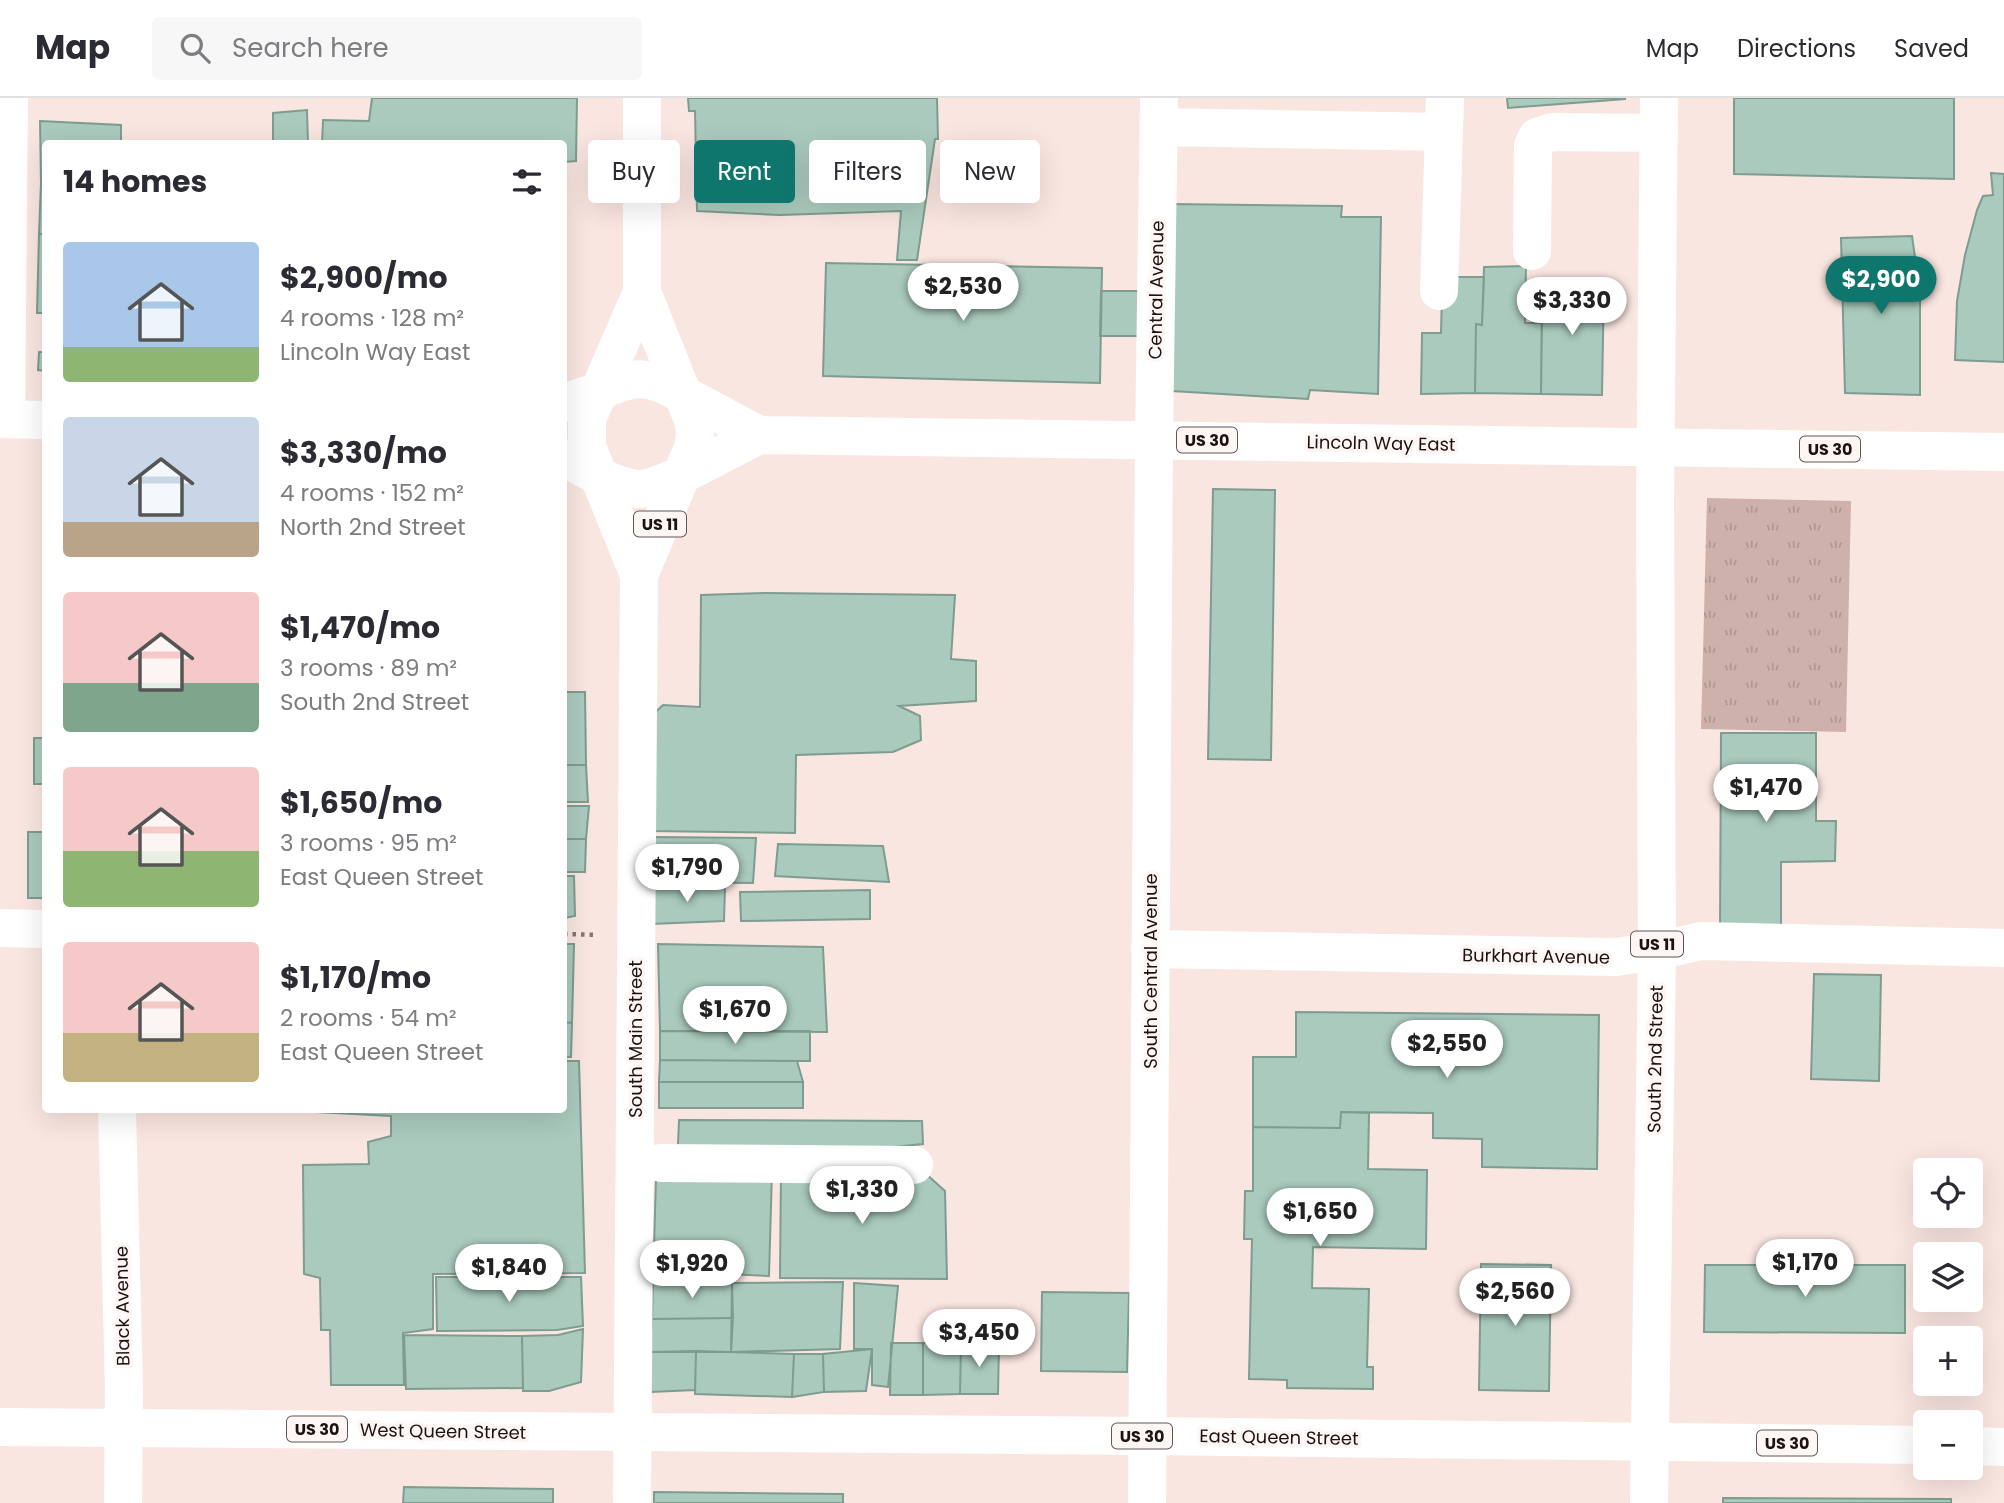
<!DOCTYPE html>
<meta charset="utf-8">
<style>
body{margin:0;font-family:Poppins,sans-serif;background:#f7f7f7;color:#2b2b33;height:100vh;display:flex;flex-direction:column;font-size:26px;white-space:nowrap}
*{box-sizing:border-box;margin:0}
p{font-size:23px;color:#7c7c81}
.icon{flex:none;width:38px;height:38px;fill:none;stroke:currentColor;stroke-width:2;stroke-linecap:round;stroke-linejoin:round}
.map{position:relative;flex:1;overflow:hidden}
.side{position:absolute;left:42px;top:42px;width:525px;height:973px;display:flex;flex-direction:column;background:#fff;border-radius:7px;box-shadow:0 7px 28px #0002}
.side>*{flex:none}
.guide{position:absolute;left:588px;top:42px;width:665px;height:63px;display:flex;gap:14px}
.buttons{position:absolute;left:1913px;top:1060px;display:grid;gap:14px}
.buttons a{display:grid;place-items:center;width:70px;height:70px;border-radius:7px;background:#fff;box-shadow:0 7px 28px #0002;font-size:35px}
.price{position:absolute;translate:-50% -60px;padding:0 16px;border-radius:24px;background:#fff;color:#222;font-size:23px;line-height:46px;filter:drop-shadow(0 2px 4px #0008)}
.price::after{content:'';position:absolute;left:50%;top:42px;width:21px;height:16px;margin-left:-10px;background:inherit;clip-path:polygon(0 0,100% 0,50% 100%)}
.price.active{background:#0f766e;color:#fff}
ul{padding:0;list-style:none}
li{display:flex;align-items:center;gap:21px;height:175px;padding:0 21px}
li span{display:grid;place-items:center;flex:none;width:196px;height:140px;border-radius:7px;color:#555}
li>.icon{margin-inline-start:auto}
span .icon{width:84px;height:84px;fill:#fffc;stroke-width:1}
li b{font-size:30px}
h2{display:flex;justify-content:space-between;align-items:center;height:84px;padding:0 21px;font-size:30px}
.tag{padding:0 24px;border-radius:7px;background:#fff;box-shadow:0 7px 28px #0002;font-size:24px;line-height:63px}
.tag.active{background:#0f766e;color:#fff}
header{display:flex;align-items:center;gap:42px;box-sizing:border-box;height:98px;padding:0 35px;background:#fff;border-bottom:2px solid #e1e1e2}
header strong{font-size:33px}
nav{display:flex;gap:38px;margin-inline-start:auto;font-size:24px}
.search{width:490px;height:63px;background:#f7f7f7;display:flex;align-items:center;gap:18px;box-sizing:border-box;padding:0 24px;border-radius:7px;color:#7c7c81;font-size:26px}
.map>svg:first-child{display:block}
</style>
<header>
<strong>Map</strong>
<div class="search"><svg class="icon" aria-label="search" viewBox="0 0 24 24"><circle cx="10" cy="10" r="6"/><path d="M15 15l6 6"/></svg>Search here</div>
<nav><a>Map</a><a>Directions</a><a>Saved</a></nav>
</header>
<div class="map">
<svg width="2004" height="1405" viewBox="0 0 2004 1405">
<defs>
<pattern id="grass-tufts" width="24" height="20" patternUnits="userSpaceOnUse" patternTransform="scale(1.75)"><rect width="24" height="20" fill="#ceb1ab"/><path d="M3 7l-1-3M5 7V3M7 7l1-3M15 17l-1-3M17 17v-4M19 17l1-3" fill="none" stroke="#b09792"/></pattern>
</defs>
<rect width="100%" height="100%" fill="#fae6e1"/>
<!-- grass -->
<path fill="url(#grass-tufts)" d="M 1707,400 L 1851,403 L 1846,634 L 1701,631 Z"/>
<!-- building -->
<path fill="#aacabd" stroke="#7e9c90" stroke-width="2" d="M 372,0 L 577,0 L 576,63 L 564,64 L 564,46 L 322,46 L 323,22 L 369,23 Z
M 688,0 L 937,0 L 938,41 L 935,41 L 917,162 L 897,162 L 901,113 L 780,117 L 697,113 L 695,13 L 689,13 Z
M 1507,0 L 1625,0 L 1625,1 L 1508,10 Z
M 1734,0 L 1954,0 L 1954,81 L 1734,76 Z
M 307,12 L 308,46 L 273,46 L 273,15 Z
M 40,23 L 121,27 L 121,46 L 46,46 L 46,85 L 41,85 Z
M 1991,75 L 2004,76 L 2004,264 L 1955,262 L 1957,203 L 1965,157 L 1977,112 L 1983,98 L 1993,97 Z
M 41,85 L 46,85 L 46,136 L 39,136 Z
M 1171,106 L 1342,108 L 1341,119 L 1381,119 L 1378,296 L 1310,292 L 1308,301 L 1172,293 L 1143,238 L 1100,238 L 1101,193 L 1143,193 Z
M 39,136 L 46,136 L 46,215 L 37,215 Z
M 1912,138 L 1920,195 L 1920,297 L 1845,295 L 1841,140 Z
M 826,165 L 1102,170 L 1100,285 L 823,278 Z
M 1526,168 L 1525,225 L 1542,225 L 1541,296 L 1475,295 L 1476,226 L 1482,227 L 1484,169 Z
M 1450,179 L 1484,179 L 1482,227 L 1476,226 L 1475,295 L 1421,296 L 1422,235 L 1441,235 L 1442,196 Z
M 1542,180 L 1604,182 L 1602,297 L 1541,296 Z
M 39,254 L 46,254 L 46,273 L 38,272 Z
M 1213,391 L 1275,392 L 1271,662 L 1208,661 Z
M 766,495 L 955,497 L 951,561 L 976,563 L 976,603 L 899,608 L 920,618 L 921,642 L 893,654 L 796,657 L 795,735 L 648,733 L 650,619 L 663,607 L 700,609 L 701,497 Z
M 564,594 L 585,594 L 586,667 L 564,667 Z
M 1721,635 L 1816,635 L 1816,723 L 1836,723 L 1835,763 L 1781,764 L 1781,835 L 1720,835 Z
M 34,640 L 46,640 L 46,686 L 34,686 Z
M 564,667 L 586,667 L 588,704 L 564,704 Z
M 46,694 L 46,800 L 28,800 L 28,734 L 45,734 Z
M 564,708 L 589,708 L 586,741 L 564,741 Z
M 655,739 L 756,740 L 753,785 L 651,784 Z
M 564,741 L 586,741 L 585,774 L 564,774 Z
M 778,746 L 883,748 L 889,784 L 775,778 Z
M 564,778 L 574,778 L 575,818 L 564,820 Z
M 650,787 L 725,789 L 724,823 L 651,826 Z
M 870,792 L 870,821 L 741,823 L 740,794 Z
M 564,846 L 574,846 L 572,925 L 564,924 Z
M 658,846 L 823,849 L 827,934 L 660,933 Z
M 1814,876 L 1881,877 L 1879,983 L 1811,981 Z
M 1296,914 L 1599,917 L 1597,1071 L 1482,1069 L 1482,1041 L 1433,1040 L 1433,1015 L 1341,1014 L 1340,1030 L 1253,1029 L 1253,959 L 1296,959 Z
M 564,924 L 572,925 L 571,959 L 564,959 Z
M 660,933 L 810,933 L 810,963 L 660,962 Z
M 660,962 L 797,963 L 803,984 L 659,984 Z
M 564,963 L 579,963 L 585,1175 L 433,1176 L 433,1231 L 403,1235 L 404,1287 L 331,1287 L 330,1232 L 321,1232 L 320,1180 L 304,1176 L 303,1067 L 369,1066 L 368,1044 L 391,1038 L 391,1018 L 277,1012 L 564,1012 Z
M 659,984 L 803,984 L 803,1010 L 659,1010 Z
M 1341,1014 L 1369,1015 L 1368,1071 L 1427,1072 L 1426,1151 L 1313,1149 L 1312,1190 L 1369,1191 L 1367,1269 L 1373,1269 L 1373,1291 L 1287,1290 L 1287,1282 L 1249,1281 L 1252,1141 L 1244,1141 L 1245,1093 L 1253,1093 L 1253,1029 L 1340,1030 Z
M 679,1022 L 922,1023 L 923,1046 L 677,1070 Z
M 781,1072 L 925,1075 L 945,1093 L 947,1181 L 780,1180 Z
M 772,1073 L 769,1178 L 728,1176 L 732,1185 L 653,1183 L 656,1080 Z
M 1481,1166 L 1551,1167 L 1549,1293 L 1479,1292 Z
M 1705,1167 L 1905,1167 L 1905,1235 L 1704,1234 Z
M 436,1179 L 581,1179 L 583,1228 L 557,1232 L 437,1233 Z
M 653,1183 L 732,1185 L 733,1220 L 652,1221 Z
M 843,1184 L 840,1251 L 731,1254 L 732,1185 Z
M 854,1185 L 898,1188 L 888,1289 L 872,1287 L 872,1251 L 854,1251 Z
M 1042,1194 L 1129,1195 L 1127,1274 L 1041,1273 Z
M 733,1220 L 731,1254 L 650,1254 L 652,1221 Z
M 583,1231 L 581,1284 L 549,1293 L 523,1293 L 522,1238 L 558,1237 Z
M 404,1237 L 522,1238 L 523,1290 L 406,1291 Z
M 891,1245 L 923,1245 L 923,1297 L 890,1297 Z
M 923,1245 L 961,1245 L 960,1296 L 923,1297 Z
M 961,1245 L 999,1246 L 998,1296 L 960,1296 Z
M 872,1251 L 866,1293 L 824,1294 L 823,1256 Z
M 696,1253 L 794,1256 L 792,1299 L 695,1296 Z
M 696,1253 L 695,1292 L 651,1294 L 650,1254 Z
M 794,1256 L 823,1256 L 824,1294 L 792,1299 Z
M 404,1389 L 553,1391 L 553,1405 L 403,1405 Z
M 654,1394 L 843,1396 L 843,1405 L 654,1405 Z
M 1723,1400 L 1951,1401 L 1951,1405 L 1723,1405 Z"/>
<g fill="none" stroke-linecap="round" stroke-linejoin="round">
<!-- path -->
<path stroke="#857673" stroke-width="4.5" stroke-dasharray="3.5 5" stroke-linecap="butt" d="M 564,836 L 598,837"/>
<!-- minor -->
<path stroke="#fff" stroke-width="38" d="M 1159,29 L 1444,34
M 1532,153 L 1533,48 L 1537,39 L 1552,34 L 1659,35
M 1439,193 L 1445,0
M 6,321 L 9,0
M 0,830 L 46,831
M 1150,851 L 1616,859 L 1657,853 L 1701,843 L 2004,850
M 117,1012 L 124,1291 L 123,1405
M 661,1065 L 914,1067
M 1147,1405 L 1154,342 L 1159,0"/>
<!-- major -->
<path stroke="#fff" stroke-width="38" d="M 639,477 L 587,349 L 587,321 L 642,194
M 632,1405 L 639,477 L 693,350 L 695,336 L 693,322 L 642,194 L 642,0
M 1649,1405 L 1657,853 L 1655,404 L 1659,0"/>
<!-- highway -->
<path stroke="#fff" stroke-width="38" d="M 564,305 C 574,301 586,298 596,294 C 625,283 635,275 667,288 L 759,337 L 2004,354
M 0,321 L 46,322
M 564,360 C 586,370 614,390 639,391 C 662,391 734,349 759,337
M 0,1329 L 1148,1338 L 1925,1347
M 1970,1348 L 2004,1349"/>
</g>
<g text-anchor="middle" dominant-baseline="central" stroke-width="7" stroke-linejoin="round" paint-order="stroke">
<!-- shield labels -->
<g fill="#fdf6f5" stroke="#605655" stroke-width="2">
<rect x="1177" y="329.5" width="60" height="25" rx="5"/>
<rect x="1800" y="338.5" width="60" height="25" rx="5"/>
<rect x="634" y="413.5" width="52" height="25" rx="5"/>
<rect x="1631" y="833.5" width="52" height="25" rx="5"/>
<rect x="287" y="1318.5" width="60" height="25" rx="5"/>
<rect x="1112" y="1325.5" width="60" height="25" rx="5"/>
<rect x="1757" y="1332.5" width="60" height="25" rx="5"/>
</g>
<g font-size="16" font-weight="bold" fill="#1d1210">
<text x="1207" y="342">US 30</text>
<text x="1830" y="351">US 30</text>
<text x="660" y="426">US 11</text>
<text x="1657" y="846">US 11</text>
<text x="317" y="1331">US 30</text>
<text x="1142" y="1338">US 30</text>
<text x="1787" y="1345">US 30</text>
</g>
<!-- street labels -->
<g font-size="18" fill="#1d1210" stroke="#fdf6f5">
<text transform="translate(1156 192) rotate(-89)">Central Avenue</text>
<text transform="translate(1381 345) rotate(1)">Lincoln Way East</text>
<text transform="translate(1536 858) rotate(1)">Burkhart Avenue</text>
<text transform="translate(1150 873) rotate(-90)">South Central Avenue</text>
<text transform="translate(635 941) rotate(-90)">South Main Street</text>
<text transform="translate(1655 961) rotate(-89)">South 2nd Street</text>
<text transform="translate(122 1208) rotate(-91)">Black Avenue</text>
<text transform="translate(443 1333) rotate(1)">West Queen Street</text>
<text transform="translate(1279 1339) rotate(1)">East Queen Street</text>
</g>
</g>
</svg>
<div class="buttons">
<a><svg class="icon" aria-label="locate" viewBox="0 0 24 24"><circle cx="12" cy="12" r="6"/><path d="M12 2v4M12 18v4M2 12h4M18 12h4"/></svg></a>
<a><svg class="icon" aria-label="layers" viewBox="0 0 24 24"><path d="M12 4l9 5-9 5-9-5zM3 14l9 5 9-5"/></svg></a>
<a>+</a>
<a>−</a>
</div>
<b class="price active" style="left:1881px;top:218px">$2,900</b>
<b class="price" style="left:963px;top:225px">$2,530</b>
<b class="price" style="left:1572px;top:239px">$3,330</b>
<b class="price" style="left:1766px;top:726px">$1,470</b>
<b class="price" style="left:687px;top:806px">$1,790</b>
<b class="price" style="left:735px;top:948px">$1,670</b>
<b class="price" style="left:1447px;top:982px">$2,550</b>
<b class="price" style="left:862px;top:1128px">$1,330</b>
<b class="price" style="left:1320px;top:1150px">$1,650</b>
<b class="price" style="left:1805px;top:1201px">$1,170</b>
<b class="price" style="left:692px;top:1202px">$1,920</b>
<b class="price" style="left:509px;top:1206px">$1,840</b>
<b class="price" style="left:1515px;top:1230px">$2,560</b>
<b class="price" style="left:979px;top:1271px">$3,450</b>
<div class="guide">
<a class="tag">Buy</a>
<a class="tag active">Rent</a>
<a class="tag">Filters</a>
<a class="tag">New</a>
</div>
<section class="side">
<h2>14 homes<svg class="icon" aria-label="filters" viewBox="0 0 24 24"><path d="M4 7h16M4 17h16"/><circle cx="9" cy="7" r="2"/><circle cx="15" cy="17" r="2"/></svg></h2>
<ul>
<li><span style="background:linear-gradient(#a9c7e8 75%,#8fb573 0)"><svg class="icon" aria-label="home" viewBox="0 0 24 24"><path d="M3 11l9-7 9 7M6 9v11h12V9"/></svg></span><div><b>$2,900/mo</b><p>4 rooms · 128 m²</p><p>Lincoln Way East</p></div></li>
<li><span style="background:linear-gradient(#c9d6e8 75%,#b9a48a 0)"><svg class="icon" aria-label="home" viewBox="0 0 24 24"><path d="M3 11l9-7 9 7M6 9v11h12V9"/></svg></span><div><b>$3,330/mo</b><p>4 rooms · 152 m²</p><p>North 2nd Street</p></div></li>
<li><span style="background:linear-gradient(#f6c9c9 65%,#7fa58c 0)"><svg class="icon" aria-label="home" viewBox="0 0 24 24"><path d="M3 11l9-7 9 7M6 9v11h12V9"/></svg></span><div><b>$1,470/mo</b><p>3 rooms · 89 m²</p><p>South 2nd Street</p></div></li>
<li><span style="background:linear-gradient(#f6c9c9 60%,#8fb573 0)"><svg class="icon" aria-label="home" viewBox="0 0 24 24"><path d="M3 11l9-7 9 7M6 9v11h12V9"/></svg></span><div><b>$1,650/mo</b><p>3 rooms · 95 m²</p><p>East Queen Street</p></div></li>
<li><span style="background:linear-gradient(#f6c9c9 65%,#c2b280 0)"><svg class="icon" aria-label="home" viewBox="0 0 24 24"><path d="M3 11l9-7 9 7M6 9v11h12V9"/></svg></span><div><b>$1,170/mo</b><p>2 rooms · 54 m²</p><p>East Queen Street</p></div></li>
</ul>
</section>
</div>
